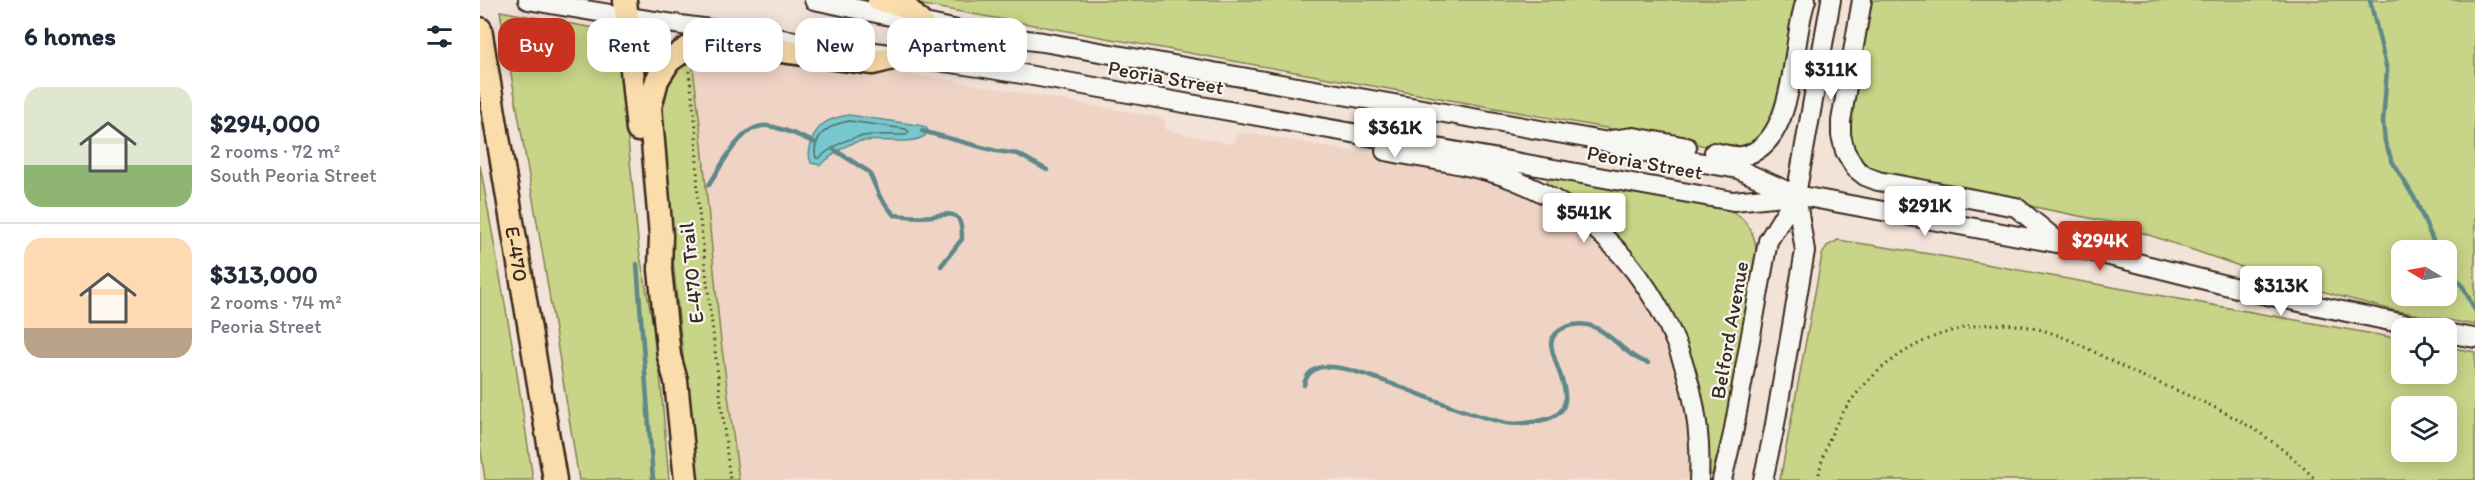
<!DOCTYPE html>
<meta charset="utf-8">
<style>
body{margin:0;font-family:Itim,sans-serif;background:#f6f6f7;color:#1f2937;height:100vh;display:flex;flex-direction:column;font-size:22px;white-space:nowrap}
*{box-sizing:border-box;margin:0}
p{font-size:20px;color:#747a83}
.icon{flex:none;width:33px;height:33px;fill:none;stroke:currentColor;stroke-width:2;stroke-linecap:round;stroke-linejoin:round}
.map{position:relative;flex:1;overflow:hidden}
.side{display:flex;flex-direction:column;background:#fff;width:480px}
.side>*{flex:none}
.hud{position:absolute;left:18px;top:18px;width:570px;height:54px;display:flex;gap:12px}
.needle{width:39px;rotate:280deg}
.fabs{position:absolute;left:1911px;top:240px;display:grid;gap:12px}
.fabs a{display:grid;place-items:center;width:66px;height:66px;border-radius:12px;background:#fff;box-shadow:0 3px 15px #0003;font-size:30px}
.price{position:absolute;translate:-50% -51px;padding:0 14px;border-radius:6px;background:#fff;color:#222;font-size:20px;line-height:39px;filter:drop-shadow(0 2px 3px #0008)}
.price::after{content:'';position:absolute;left:50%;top:36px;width:18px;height:14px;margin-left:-9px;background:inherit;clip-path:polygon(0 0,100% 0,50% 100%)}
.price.active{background:#c8321e;color:#fff}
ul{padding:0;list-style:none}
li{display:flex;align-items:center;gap:18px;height:150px;padding:0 24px}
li+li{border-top:2px solid #e0e1e3}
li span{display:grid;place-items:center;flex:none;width:168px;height:120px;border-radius:18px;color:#555}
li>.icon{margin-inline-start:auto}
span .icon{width:72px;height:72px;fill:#fffc;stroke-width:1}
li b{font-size:26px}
h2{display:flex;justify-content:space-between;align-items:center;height:72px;padding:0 24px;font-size:26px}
.tag{padding:0 21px;border-radius:18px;background:#fff;box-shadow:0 3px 15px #0003;font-size:21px;line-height:54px}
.tag.active{background:#c8321e;color:#fff}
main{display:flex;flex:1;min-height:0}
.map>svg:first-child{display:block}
</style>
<main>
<section class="side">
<h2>6 homes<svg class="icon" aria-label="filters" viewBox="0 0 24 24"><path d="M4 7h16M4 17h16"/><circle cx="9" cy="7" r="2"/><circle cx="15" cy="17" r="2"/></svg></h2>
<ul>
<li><span style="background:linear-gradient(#dfe7d0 65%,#8fb573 0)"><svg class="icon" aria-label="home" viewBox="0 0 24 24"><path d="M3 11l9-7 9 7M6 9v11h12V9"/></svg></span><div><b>$294,000</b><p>2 rooms · 72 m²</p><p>South Peoria Street</p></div></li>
<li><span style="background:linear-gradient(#ffd9b3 75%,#b9a48a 0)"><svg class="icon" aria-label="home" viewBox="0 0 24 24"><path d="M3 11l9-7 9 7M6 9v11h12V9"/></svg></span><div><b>$313,000</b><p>2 rooms · 74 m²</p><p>Peoria Street</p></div></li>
</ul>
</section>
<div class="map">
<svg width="1995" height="480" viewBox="0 0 1995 480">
<rect width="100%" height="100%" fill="#f2e2d8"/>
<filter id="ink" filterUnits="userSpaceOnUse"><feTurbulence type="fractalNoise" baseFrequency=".0167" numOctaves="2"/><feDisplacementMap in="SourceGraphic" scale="12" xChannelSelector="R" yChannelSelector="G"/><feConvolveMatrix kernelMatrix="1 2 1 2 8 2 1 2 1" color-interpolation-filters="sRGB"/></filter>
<g filter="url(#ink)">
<!-- built -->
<path fill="#efd4c6" d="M 247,49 L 463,79 L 677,117 L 686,121 L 684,124 L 687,130 L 750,144 L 756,140 L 757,134 L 770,133 L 976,170 L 1018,181 L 1071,207 L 1117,241 L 1150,277 L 1183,331 L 1202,381 L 1211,429 L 1212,480 L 259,480 L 240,333 L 212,60 L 212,55 Z"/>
<!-- green -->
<path fill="#c8d487" stroke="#827f52" stroke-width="1.5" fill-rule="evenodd" d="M 415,0 L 1319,0 L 1311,23 L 1294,119 L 1274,143 L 1248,150 Z
M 1392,0 L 1995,0 L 1995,325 L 1913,310 L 1855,295 L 1774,271 L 1634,223 L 1400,176 C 1381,162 1372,155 1369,130 ZM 1922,250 L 1966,250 L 1966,296 L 1922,296 Z
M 20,11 L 120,29 L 129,33 L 132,40 L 138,41 L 159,250 L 178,351 L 189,480 L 99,480 L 64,262 Z
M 212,60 L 220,124 L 240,333 L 259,480 L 216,480 L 176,99 L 201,61 L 205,66 Z
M 0,165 L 35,360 L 53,480 L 5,480 L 0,444 Z
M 1072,178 L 1246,209 C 1265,215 1276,233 1276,252 L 1244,432 L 1232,475 L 1227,473 L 1226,434 L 1219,386 L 1196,324 L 1068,187 L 1066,182 Z
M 1358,240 L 1450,254 L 1921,339 L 1922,374 L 1966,374 L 1967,347 L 1995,352 L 1995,480 L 1300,480 L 1342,255 L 1347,246 ZM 1922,406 L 1966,406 L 1966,452 L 1922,452 Z"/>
<!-- water -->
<path fill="#77c8ce" stroke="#5f8988" stroke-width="1.5" d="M 369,115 L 438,125 L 446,127 L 448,132 C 438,149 394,136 376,142 C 362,146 352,156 340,165 L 331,163 C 328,156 329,152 331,144 C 336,124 349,118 369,115 Z"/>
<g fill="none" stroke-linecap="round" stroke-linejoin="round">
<!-- shore -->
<path stroke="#536964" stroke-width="1.5" d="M 369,121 L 426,129 L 429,132 L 426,135 C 387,135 371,131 339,158 L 336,158 C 331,136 350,124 369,121 Z"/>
<!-- stream -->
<path stroke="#5f8988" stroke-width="4.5" d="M 1890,0 L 1907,70 L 1903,122 L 1905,142 L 1912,161 L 1936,201 L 1957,250
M 442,131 L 516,151 L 538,154 L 567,170
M 353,149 L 389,172 L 400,197 L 414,215 C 427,216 440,218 453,216 C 475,212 482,213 482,239 L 461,266
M 229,185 C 241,167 262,122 288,126 C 304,128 321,137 336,143
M 157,264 L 173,480
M 1966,265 L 1983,287 L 1995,310
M 824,385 C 826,375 831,369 842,367 C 862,365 885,375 904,381 C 944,395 985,414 1026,423 C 1039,425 1050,423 1063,420 C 1071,418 1081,415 1084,405 C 1090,388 1072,361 1071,343 C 1073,334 1078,330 1086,327 C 1123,313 1138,355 1168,363"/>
<defs>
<path id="secondary" d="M 48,0 C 212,30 378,47 542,74 L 1253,201 L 1314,195
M 334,0 L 497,34 L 563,42 L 1123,141 L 1150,150 L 1258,169 L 1316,195 L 1582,244 L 1777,293 L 1943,328
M 1382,0 L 1361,121 L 1361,135 L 1365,151 L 1375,168 L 1385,176 L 1398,181 L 1536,207 L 1580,243
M 1131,140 L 1154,137 L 1207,147
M 905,151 C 952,160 1002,165 1046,185 C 1160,235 1226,359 1219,480
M 1234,152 C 1243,154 1253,157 1262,156 C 1318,145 1310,43 1326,0
M 1966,333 L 1995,338
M 1242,480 L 1253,434 L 1288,241 L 1316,195
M 1283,480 L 1294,430 L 1325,251 L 1316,195 L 1351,0"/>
<g id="highway">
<path d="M 145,0 L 158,130"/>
<path d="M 399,0 L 424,5 L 442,24"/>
<path id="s1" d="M 0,29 L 75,480"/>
<path d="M 206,480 L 196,381 L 189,356 L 180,270 L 181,236 L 170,107 L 177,80 L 189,61 L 206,49 L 233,42 L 393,63 L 425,55"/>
</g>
</defs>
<!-- secondary casing -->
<use href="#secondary" stroke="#3b2a1e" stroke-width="22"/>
<!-- highway casing -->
<use href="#highway" stroke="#3b2a1e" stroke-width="27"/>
<!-- path -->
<path stroke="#3b2a1e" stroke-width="3" stroke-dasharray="1.5 4.5" stroke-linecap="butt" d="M 209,71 L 216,128 L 218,203 L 250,480
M 1338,480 C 1352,381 1455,306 1554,328 C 1594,337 1625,360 1662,376 C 1730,404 1783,425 1836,480"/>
<!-- secondary -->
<use href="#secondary" stroke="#f6f6f2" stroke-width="18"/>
<!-- highway -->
<use href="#highway" stroke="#fbddab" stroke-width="22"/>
</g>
</g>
<g text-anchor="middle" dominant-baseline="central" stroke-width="4.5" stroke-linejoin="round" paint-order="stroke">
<!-- street labels -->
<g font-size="21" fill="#3b2a1e" stroke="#f6f6f2">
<text transform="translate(686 77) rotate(10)">Peoria Street</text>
<text transform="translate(1165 162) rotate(10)">Peoria Street</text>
<text stroke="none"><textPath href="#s1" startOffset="228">E-470</textPath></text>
<text transform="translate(211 273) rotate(-96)">E-470 Trail</text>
<text transform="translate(1249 330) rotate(-80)">Belford Avenue</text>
</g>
</g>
</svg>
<div class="fabs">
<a><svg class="needle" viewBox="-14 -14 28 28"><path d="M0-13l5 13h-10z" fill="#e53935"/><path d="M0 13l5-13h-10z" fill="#747a83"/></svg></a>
<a><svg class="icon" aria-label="locate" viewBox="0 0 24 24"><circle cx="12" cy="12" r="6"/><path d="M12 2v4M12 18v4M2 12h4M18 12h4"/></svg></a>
<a><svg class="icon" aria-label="layers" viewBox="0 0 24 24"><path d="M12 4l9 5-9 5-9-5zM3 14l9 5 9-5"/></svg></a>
</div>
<b class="price" style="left:1351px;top:101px">$311K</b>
<b class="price" style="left:915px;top:159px">$361K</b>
<b class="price" style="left:1445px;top:237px">$291K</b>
<b class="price" style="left:1104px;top:244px">$541K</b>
<b class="price active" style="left:1620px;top:272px">$294K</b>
<b class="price" style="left:1801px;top:317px">$313K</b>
<div class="hud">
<a class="tag active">Buy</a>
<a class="tag">Rent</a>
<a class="tag">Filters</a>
<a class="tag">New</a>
<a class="tag">Apartment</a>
</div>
</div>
</main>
